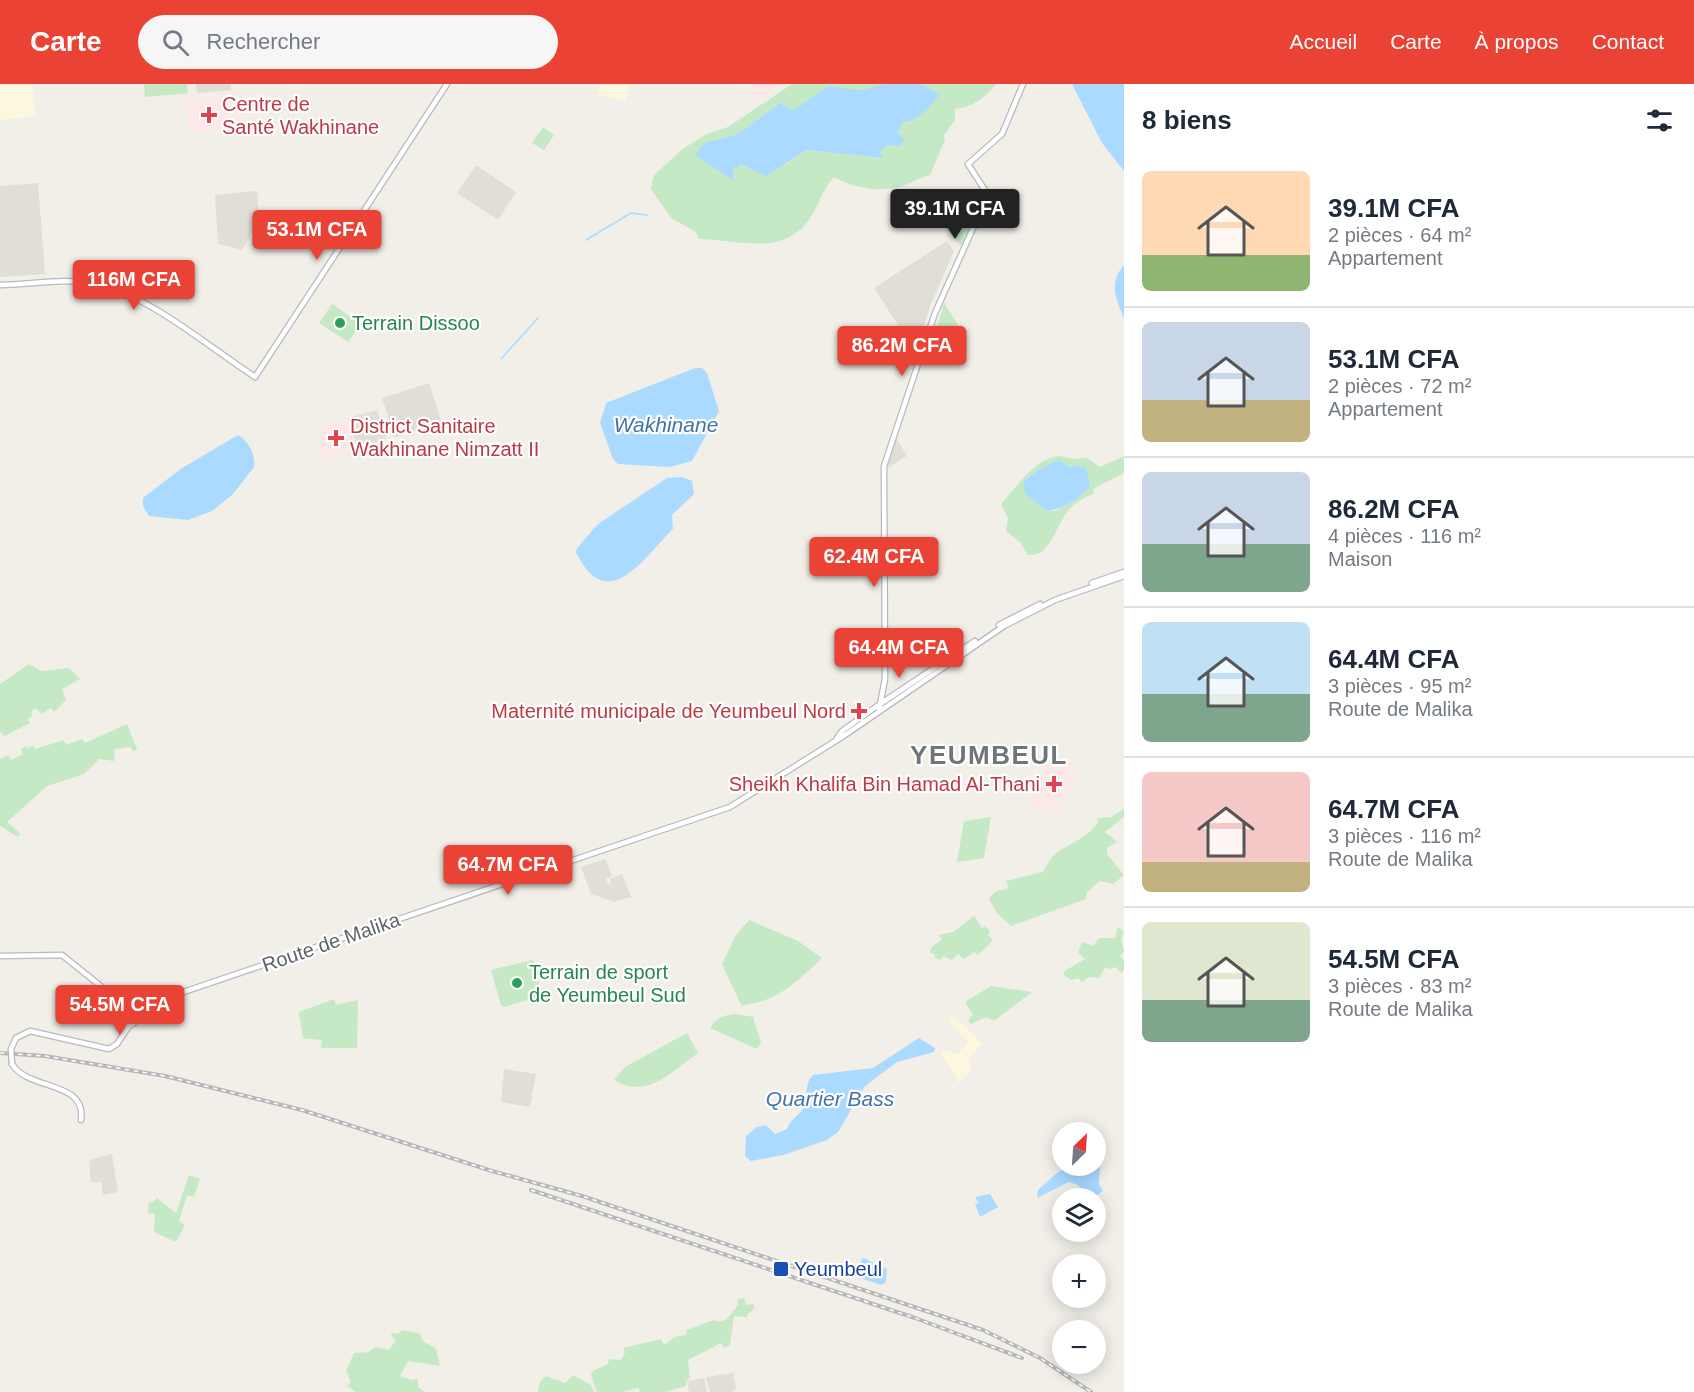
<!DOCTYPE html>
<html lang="fr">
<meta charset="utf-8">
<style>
body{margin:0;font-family:Helvetica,sans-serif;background:#f6f6f7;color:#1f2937;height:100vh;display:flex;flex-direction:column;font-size:22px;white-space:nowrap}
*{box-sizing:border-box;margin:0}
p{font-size:20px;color:#747a83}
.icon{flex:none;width:33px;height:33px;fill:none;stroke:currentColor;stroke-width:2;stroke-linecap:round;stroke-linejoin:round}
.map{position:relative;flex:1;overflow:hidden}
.sheet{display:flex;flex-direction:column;background:#fff;width:570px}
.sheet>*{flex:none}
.needle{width:39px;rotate:25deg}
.tools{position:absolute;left:1052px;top:1038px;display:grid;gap:12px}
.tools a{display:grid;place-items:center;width:54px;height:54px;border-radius:50%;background:#fff;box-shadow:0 3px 15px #0003;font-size:30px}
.price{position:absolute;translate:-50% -51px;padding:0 14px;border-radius:6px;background:#ea4335;color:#fff;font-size:20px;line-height:39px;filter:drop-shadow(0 2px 3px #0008)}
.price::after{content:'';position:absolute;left:50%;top:36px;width:18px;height:14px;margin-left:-9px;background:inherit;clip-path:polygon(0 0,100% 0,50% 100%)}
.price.selected{background:#222;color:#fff}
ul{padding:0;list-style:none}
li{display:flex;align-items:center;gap:18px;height:150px;padding:0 18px}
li+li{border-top:2px solid #e0e1e3}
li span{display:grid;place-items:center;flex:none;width:168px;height:120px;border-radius:9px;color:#555}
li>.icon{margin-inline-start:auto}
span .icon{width:72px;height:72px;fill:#fffc;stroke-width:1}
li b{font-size:26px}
h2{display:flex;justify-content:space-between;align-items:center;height:72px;padding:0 18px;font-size:26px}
header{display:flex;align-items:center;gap:36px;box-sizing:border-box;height:84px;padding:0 30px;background:#ea4335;color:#fff}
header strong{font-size:28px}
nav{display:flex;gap:33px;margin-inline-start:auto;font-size:21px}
.search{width:420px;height:54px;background:#f6f6f7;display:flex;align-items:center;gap:15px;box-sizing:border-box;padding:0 21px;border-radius:33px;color:#747a83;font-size:22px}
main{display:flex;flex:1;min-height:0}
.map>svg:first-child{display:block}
</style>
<header>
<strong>Carte</strong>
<div class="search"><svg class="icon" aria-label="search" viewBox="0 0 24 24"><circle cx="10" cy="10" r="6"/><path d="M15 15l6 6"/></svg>Rechercher</div>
<nav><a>Accueil</a><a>Carte</a><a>À propos</a><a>Contact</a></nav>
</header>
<main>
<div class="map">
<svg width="1124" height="1308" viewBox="0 0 1124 1308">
<rect width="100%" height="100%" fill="#f1efe8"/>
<!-- commercial -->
<path fill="#fef7e0" d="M 0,0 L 32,0 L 35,32 L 0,36 Z
M 600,0 L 630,0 L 625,17 L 597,10 Z
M 953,932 L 983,960 L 969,973 L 972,984 L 959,999 L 941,969 L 945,966 L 958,970 L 968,958 L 950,938 Z"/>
<!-- education -->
<path fill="#e1ded6" d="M 196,0 L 231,0 L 231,6 L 197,9 Z
M 476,81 L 516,108 L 498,136 L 457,109 Z
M 38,99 L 45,190 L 0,193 L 0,102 Z
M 257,107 L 259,137 L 242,166 L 218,160 L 215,111 Z
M 947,157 L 954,167 L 931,220 L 915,267 L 874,204 Z
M 429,299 L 442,339 L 395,353 L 382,314 Z
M 377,326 L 386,354 L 358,365 L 348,334 Z
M 896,354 L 907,372 L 888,384 L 887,379 Z
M 605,775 L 612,792 L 606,795 L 608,801 L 611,800 L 610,795 L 622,790 L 631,813 L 614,818 L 591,810 L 581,783 Z
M 504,985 L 536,990 L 530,1023 L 501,1018 Z
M 112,1070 L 118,1108 L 103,1111 L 101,1098 L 91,1098 L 89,1076 Z
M 733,1289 L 736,1305 L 731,1308 L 710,1308 L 706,1293 Z
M 704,1294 L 707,1308 L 689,1308 L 687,1297 Z"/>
<!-- medical -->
<path fill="#fce8e6" d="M 755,0 L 780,0 L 758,16 L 749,4 Z
M 229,14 L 232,45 L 190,49 L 187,18 Z
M 348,335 L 357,365 L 325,376 L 316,344 Z
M 1050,669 L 1074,679 L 1077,684 L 1059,730 L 1056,731 L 1033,721 L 1031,717 Z"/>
<!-- green -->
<path fill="#c5e8c5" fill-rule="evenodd" d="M 144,0 L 187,0 L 188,9 L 145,13 Z
M 792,0 L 886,0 L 862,6 L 828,2 L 794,26 L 780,19 L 738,50 L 706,59 L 734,96 L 733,85 L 741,80 L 786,80 L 807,66 L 882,74 L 880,68 L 903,38 L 939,10 L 919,0 L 996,0 C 985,14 973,23 955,25 L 955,36 L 944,51 L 945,56 L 930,91 C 919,93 909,101 899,103 C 876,108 854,104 834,93 C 821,106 819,123 808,137 C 782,173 735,155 699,155 L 696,148 L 671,134 L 651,105 L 654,91 L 684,64 L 707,50 L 728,43 Z
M 543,43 L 554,51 L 544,66 L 532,59 Z
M 959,114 L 978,127 L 961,162 L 944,143 Z
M 944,219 L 967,255 L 943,271 L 935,251 Z
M 332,220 L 361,240 L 348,258 L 319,239 Z
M 1060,372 L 1074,375 L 1087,374 L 1100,383 L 1124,372 L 1124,389 L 1093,405 L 1094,409 C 1084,414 1074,419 1067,428 C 1056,441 1051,473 1028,471 L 1020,458 L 1006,447 L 1008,434 L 1001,420 C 1018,402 1034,374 1060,372 ZM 1058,376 L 1073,385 L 1074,381 L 1086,384 L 1084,410 L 1055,427 L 1047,427 L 1030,412 L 1026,394 Z
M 29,580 L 41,587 L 69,584 L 80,595 L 62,605 L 66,616 L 54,628 L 51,624 L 42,630 L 35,624 L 31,628 L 33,631 L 28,635 L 30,639 L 5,652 L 0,648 L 0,600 Z
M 127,640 L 137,665 L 134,668 L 130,663 L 115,665 L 114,677 L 99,675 L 84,690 L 47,702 L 7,738 L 20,749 L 18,753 L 0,742 L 0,675 L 8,671 L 11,676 L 23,670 L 21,665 L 26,662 L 28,665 L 33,661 L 35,665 L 64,656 L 66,661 L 82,655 L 85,659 Z
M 1124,725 L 1124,733 L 1105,748 L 1117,758 L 1107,764 L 1107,770 L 1124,791 L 1113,800 L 1100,797 L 1087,808 L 1086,815 L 1011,842 L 996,828 L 989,814 L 995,808 L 1009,804 L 1006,797 L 1043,788 C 1046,783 1050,775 1054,771 C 1067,760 1089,754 1098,738 L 1097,734 L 1111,733 Z
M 991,733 L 984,774 L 957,778 L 964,737 Z
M 974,832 L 982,844 L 985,842 L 990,847 L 988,851 L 993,856 L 978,871 L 974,868 L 964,875 L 958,870 L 952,876 L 943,872 L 941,876 L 935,874 L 935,871 L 930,868 L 932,863 L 942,855 L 938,851 L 953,848 Z
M 749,836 L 798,857 L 822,874 C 799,896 775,920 741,921 L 722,880 L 736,851 Z
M 1118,843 L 1124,848 L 1121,855 L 1124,867 L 1120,872 L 1124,876 L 1124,886 L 1121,889 L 1116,883 L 1110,885 L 1105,883 L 1099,894 L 1089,893 L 1082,898 L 1078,894 L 1072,896 L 1065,892 L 1063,888 L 1085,875 L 1078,868 L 1082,858 L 1093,862 L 1099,854 L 1115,854 Z
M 532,876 L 536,880 L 541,912 L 504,923 L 501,921 L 491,886 Z
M 991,902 L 1032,908 L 994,937 L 986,933 L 971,940 L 968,936 L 973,931 L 965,918 Z
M 334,915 L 336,921 L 358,916 L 357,964 L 321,964 L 322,956 L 303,954 L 299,928 Z
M 736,930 L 753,933 L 761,958 L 757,965 L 710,944 C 716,934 724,931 736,930 Z
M 687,949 L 698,969 C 671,988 647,1016 614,996 L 625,983 Z
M 189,1091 L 200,1095 L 194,1113 L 187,1111 L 179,1137 L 185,1141 L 176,1158 L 154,1148 L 155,1130 L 148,1129 L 149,1118 L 152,1119 L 157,1114 L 176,1129 Z
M 744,1214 L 746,1221 L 753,1220 L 755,1225 L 748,1229 L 747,1233 L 734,1232 L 730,1261 L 724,1264 L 721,1259 L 688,1276 L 690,1294 L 686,1296 L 686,1302 L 665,1308 L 640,1308 L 638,1304 L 622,1308 L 597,1308 L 591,1291 L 593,1287 L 608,1280 L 609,1275 L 621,1276 L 625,1269 L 623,1264 L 661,1255 L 664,1261 L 675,1253 L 686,1251 L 687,1246 L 713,1236 L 720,1238 L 727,1235 L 738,1221 L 738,1215 Z
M 402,1246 L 419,1249 L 423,1257 L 436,1265 L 440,1282 L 408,1277 L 400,1292 L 412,1296 L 418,1295 L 418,1303 L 425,1308 L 356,1308 L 347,1302 L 351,1298 L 346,1287 L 354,1269 L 369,1268 L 375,1263 L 389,1266 L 396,1256 L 391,1252 L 392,1249 L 397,1250 Z
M 573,1291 L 591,1301 L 594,1308 L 538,1308 L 540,1298 L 546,1292 L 565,1299 Z"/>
<!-- water -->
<path fill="#aadaff" d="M 886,0 L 919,0 L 940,10 C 930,23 920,36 903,38 L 897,49 L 904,55 L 901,62 L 887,61 L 880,68 L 883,74 L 807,66 L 766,92 L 741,80 L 733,86 L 734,97 L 695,71 L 705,59 L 738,50 L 780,19 L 794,26 L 828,2 L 862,6 Z
M 1072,0 L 1124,0 L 1124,87 L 1102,59 Z
M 1124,181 L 1124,234 C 1116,215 1108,199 1124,181 Z
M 695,284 L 702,284 L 707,289 L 719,327 L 692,377 L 669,383 L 618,380 L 613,375 L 600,339 L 606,319 Z
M 238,351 C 248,357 256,371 254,383 L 233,410 L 212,427 L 188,436 L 149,432 L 143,422 L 143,414 L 182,384 Z
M 1058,376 L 1072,384 L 1074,381 L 1086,384 L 1090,401 C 1084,413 1061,426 1047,427 L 1026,411 L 1023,399 C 1030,389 1048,381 1058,376 Z
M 682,393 L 692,397 L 694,410 L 672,431 L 673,445 C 642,476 607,532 576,468 L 577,464 L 598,440 L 667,394 Z
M 919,954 L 935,964 L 934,968 L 897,978 L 865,1002 L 838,1048 L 827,1056 L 783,1071 L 751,1077 L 745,1072 L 746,1052 L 757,1043 L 766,1041 L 775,1050 L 787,1045 C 790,1035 798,1033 803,1025 C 809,1014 803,1001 813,991 L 873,984 Z
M 1095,1079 L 1100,1084 L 1099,1100 L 1103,1107 L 1093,1114 L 1088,1114 L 1078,1101 L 1069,1098 L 1037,1114 L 1038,1106 C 1050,1096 1068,1074 1083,1085 Z
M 990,1110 L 998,1123 L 980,1133 L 975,1120 L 979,1119 L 975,1113 Z
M 863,1174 L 887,1185 L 886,1198 L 881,1201 L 858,1193 L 855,1189 Z"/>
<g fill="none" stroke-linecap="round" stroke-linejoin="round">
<!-- stream -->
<path stroke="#aadaff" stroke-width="1.5" d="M 586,156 L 631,129 L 647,131
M 501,275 L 538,234"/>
<defs>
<path id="secondary" d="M 0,201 C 31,201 60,194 92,199 C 145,208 209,263 255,293 L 447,0
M 1092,499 L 1124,488
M 999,541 L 1040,520
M 879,626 L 885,595 L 884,382 L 935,229 L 988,111 L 968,80 L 1002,50 L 1023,0
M 837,654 L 842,647 L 880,620 L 975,557
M 0,872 L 62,871 L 127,923
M118 933a9 9 0 1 1 18 0a9 9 0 1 1-18 0Z
M 129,924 L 147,921
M 136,931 L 157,917 L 730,723 L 845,651 L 1004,542 L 1055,516 L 1124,492
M 11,965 L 16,954 L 30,947 L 109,965 L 117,960 L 129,942
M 12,980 C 28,1007 87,996 81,1036"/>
</defs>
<!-- secondary casing -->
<use href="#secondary" stroke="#b6babf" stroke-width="7"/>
<!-- secondary -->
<use href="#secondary" stroke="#fff" stroke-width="4.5"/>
<defs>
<path id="rail" d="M 0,969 L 45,972 L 165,992 L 302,1026 L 492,1087 L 582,1112 L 983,1246 L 1040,1274 L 1091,1308
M 531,1106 L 915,1234 L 1022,1274"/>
</defs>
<!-- rail casing -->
<use href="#rail" stroke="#b6b7b8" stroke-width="4"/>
<!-- rail -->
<use href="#rail" stroke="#fff" stroke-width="1.5" stroke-dasharray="4.5" stroke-linecap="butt"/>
<defs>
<path id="secondary-bridge" d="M 11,965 L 12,980"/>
</defs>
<!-- secondary-bridge casing -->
<use href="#secondary-bridge" stroke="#b6babf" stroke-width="7" stroke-linecap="butt"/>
<!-- secondary-bridge -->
<use href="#secondary-bridge" stroke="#fff" stroke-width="4.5"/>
</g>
<!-- markers -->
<g fill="#e0444e" stroke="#fff" stroke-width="2">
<path d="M206 22h6v6h6v6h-6v6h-6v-6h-6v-6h6z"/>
<path d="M333 345h6v6h6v6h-6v6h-6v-6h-6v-6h6z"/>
<path d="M856 618h6v6h6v6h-6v6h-6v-6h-6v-6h6z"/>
<path d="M1051 691h6v6h6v6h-6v6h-6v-6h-6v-6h6z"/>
</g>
<g fill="#2e9e5b" stroke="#fff" stroke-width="2">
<circle cx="340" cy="239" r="6"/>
<circle cx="517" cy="899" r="6"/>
</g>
<rect fill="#1a4fb4" stroke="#fff" stroke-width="2" x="773" y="1177" width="16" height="16" rx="3"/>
<g text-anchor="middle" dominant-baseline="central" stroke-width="4.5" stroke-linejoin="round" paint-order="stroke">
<!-- health labels -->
<g font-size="20" fill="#be3a42" stroke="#fff" text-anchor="start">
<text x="222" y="20">Centre de<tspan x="222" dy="23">Santé Wakhinane</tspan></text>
<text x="350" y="342">District Sanitaire<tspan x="350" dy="23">Wakhinane Nimzatt II</tspan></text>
<text x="846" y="627" text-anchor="end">Maternité municipale de Yeumbeul Nord</text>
<text x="1040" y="700" text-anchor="end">Sheikh Khalifa Bin Hamad Al-Thani</text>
</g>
<!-- leisure labels -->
<g font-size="20" fill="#27864d" stroke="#fff" text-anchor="start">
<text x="352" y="239">Terrain Dissoo</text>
<text x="529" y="888">Terrain de sport<tspan x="529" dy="23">de Yeumbeul Sud</tspan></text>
</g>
<!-- street labels -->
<g font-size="20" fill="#5f6368" stroke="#fff">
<text transform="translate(331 858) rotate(-19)">Route de Malika</text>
</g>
<!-- transit labels -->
<g font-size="20" fill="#164399" stroke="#fff" text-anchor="start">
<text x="794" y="1185">Yeumbeul</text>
</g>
<!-- water labels -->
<g font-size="21" font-style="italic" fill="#4174aa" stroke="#fff">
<text x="666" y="340">Wakhinane</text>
<text x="830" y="1014">Quartier Bass</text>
</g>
<!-- district labels -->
<g font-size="26" font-weight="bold" letter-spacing="1.5" fill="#70757a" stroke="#fff">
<text x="989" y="671">YEUMBEUL</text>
</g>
</g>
</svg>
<div class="tools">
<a><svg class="needle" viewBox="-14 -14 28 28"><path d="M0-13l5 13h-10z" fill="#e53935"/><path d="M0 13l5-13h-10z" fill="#747a83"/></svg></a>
<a><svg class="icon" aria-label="layers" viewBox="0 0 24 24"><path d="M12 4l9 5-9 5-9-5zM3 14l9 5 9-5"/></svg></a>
<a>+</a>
<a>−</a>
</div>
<b class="price selected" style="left:955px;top:156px">39.1M CFA</b>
<b class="price" style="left:317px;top:177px">53.1M CFA</b>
<b class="price" style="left:134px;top:227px">116M CFA</b>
<b class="price" style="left:902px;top:293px">86.2M CFA</b>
<b class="price" style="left:874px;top:504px">62.4M CFA</b>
<b class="price" style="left:899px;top:595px">64.4M CFA</b>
<b class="price" style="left:508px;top:812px">64.7M CFA</b>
<b class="price" style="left:120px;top:952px">54.5M CFA</b>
</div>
<section class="sheet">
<h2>8 biens<svg class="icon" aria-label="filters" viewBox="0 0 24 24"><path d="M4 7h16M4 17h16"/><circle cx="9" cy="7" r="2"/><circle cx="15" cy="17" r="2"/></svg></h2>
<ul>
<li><span style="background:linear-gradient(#ffd9b3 70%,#8fb573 0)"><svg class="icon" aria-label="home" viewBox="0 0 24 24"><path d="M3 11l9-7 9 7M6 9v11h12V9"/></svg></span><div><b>39.1M CFA</b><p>2 pièces · 64 m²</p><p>Appartement</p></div></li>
<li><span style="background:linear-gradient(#c9d6e8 65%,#c2b280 0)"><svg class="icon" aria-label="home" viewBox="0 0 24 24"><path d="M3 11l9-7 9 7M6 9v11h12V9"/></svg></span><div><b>53.1M CFA</b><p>2 pièces · 72 m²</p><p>Appartement</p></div></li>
<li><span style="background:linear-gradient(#c9d6e8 60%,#7fa58c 0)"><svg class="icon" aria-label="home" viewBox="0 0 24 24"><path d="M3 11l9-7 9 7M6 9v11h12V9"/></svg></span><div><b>86.2M CFA</b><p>4 pièces · 116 m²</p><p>Maison</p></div></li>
<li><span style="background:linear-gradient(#bfe0f5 60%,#7fa58c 0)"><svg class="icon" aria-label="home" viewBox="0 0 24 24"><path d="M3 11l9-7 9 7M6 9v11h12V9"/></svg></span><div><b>64.4M CFA</b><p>3 pièces · 95 m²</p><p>Route de Malika</p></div></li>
<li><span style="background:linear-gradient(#f6c9c9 75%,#c2b280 0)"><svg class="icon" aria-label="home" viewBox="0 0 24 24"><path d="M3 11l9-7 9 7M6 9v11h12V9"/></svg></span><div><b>64.7M CFA</b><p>3 pièces · 116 m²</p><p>Route de Malika</p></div></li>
<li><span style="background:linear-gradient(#dfe7d0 65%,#7fa58c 0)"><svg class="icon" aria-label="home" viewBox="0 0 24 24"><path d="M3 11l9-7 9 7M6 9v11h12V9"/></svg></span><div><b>54.5M CFA</b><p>3 pièces · 83 m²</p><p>Route de Malika</p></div></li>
</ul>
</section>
</main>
